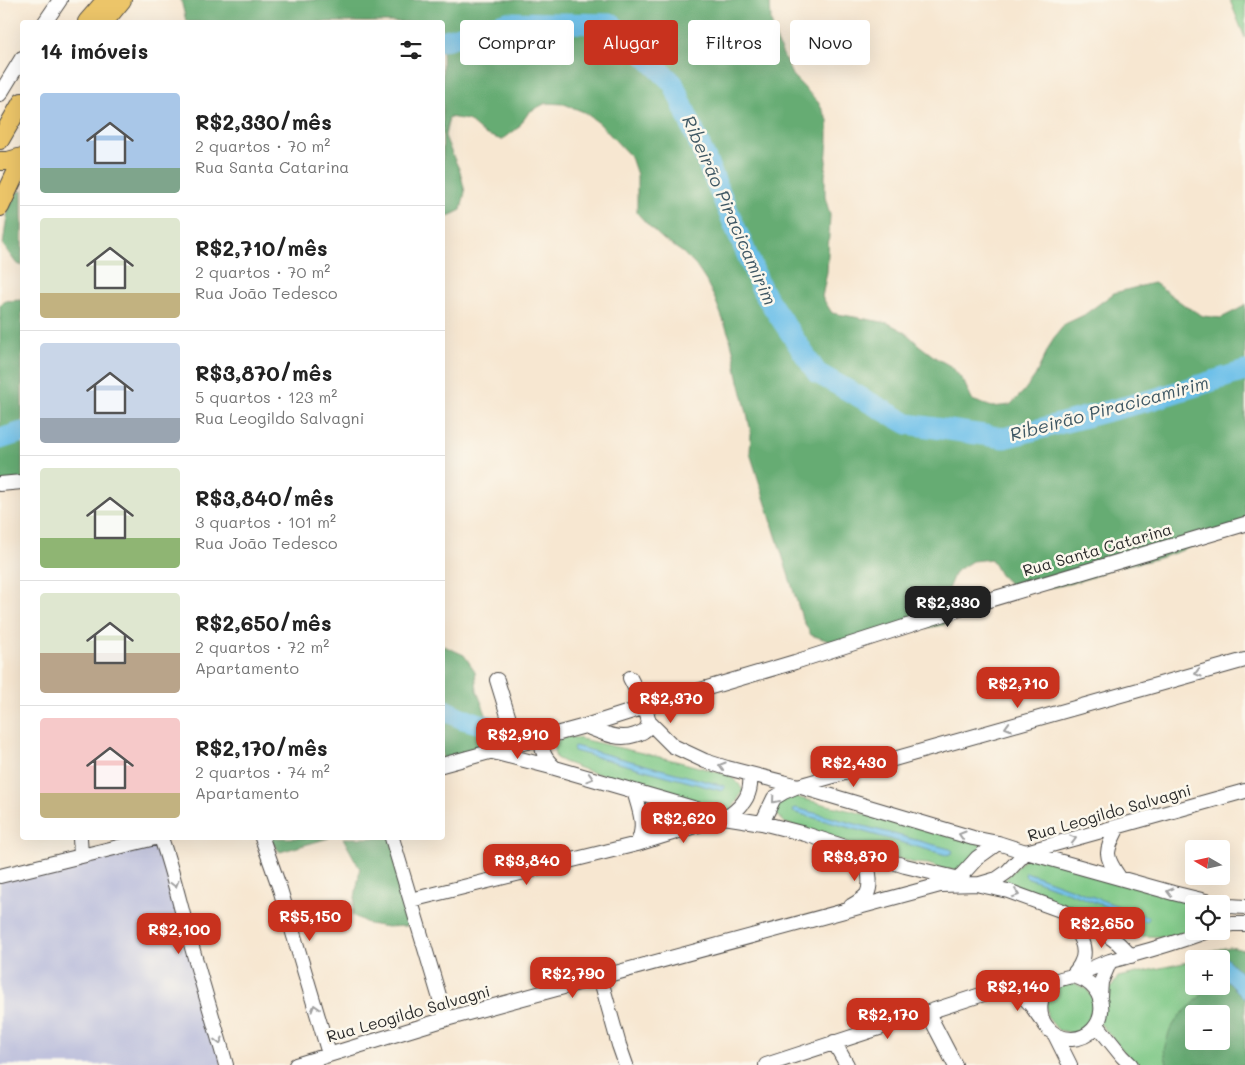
<!DOCTYPE html>
<html lang="pt">
<meta charset="utf-8">
<style>
body{margin:0;font-family:Mali,sans-serif;background:#f2f2f2;color:#222;height:100vh;display:flex;flex-direction:column;font-size:19px;white-space:nowrap}
*{box-sizing:border-box;margin:0}
p{font-size:16px;color:#767676}
.icon{flex:none;width:28px;height:28px;fill:none;stroke:currentColor;stroke-width:2;stroke-linecap:round;stroke-linejoin:round}
.map{position:relative;flex:1;overflow:hidden}
.panel{position:absolute;left:20px;top:20px;width:425px;height:820px;display:flex;flex-direction:column;background:#fff;border-radius:5px;box-shadow:0 5px 20px #0002}
.panel>*{flex:none}
.top-card{position:absolute;left:460px;top:20px;width:475px;height:45px;display:flex;gap:10px}
.needle{width:32px;rotate:279deg}
.buttons{position:absolute;left:1185px;top:840px;display:grid;gap:10px}
.buttons a{display:grid;place-items:center;width:45px;height:45px;border-radius:5px;background:#fff;box-shadow:0 5px 20px #0002;font-size:25px}
.price{position:absolute;translate:-50% -42px;padding:0 11px;border-radius:10px;background:#c8321e;color:#fff;font-size:16px;line-height:32px;filter:drop-shadow(0 1px 2px #0008)}
.price::after{content:'';position:absolute;left:50%;top:30px;width:15px;height:11px;margin-left:-8px;background:inherit;clip-path:polygon(0 0,100% 0,50% 100%)}
.price.active{background:#222;color:#fff}
ul{padding:0;list-style:none}
li{display:flex;align-items:center;gap:15px;height:125px;padding:0 20px}
li+li{border-top:1px solid #e0e0e0}
li span{display:grid;place-items:center;flex:none;width:140px;height:100px;border-radius:5px;color:#555}
li>.icon{margin-inline-start:auto}
span .icon{width:60px;height:60px;fill:#fffc;stroke-width:1}
li b{font-size:21px}
h2{display:flex;justify-content:space-between;align-items:center;height:60px;padding:0 20px;font-size:21px}
.pill{padding:0 18px;border-radius:5px;background:#fff;box-shadow:0 5px 20px #0002;font-size:18px;line-height:45px}
.pill.active{background:#c8321e;color:#fff}
.map>svg:first-child{display:block}
</style>
<div class="map">
<svg width="1245" height="1065" viewBox="0 0 1245 1065">
<rect width="100%" height="100%" fill="#fbf7ec"/>
<filter id="ink" filterUnits="userSpaceOnUse"><feTurbulence type="fractalNoise" baseFrequency=".02" numOctaves="2"/><feDisplacementMap in="SourceGraphic" scale="10" xChannelSelector="R" yChannelSelector="G"/><feConvolveMatrix kernelMatrix="1 2 1 2 8 2 1 2 1" color-interpolation-filters="sRGB"/></filter>
<filter id="wash" filterUnits="userSpaceOnUse"><feTurbulence type="fractalNoise" baseFrequency=".0096" numOctaves="4" result="noise"/><feDisplacementMap in="SourceGraphic" scale="20" xChannelSelector="R" yChannelSelector="G"/><feGaussianBlur stdDeviation="1.12" result="paint"/><feColorMatrix in="noise" values="0 0 0 0 0 0 0 0 0 0 0 0 0 0 0 0 0 1.4 0 .05"/><feComposite in="paint" operator="in"/></filter>
<g filter="url(#wash)">
<rect width="100%" height="100%" fill="#f7e7d1"/>
<!-- industrial -->
<path fill="#c0c2dd" d="M 161,838 L 222,1065 L 0,1065 L 0,880 Z"/>
<!-- green -->
<path fill="#7ec886" stroke="#547a58" fill-rule="evenodd" d="M 1230,0 L 1245,0 L 1245,38 Z
M 568,736 L 668,759 L 729,775 L 739,784 L 743,791 L 730,812 L 588,771 L 564,762 L 556,758 L 554,752 L 555,745 L 559,740 Z
M 783,794 L 973,841 L 984,845 L 965,865 L 955,870 L 943,869 L 928,864 L 914,863 L 785,823 L 771,808 Z
M 1029,854 L 1187,899 L 1191,912 L 1185,932 L 1169,937 L 1123,935 L 1002,883 Z
M 1193,961 L 1194,986 L 1216,986 L 1245,1065 L 1135,1065 L 1097,1020 L 1111,988 L 1118,977 ZM 1194,1014 L 1221,1014 L 1221,1041 L 1194,1041 Z
M 1072,982 L 1087,989 L 1095,1002 L 1094,1017 L 1090,1023 L 1085,1028 L 1079,1031 L 1072,1033 L 1058,1030 L 1047,1017 L 1046,1000 L 1056,987 Z"/>
<!-- forest -->
<path fill="#66ac73" stroke="#486c4f" fill-rule="evenodd" d="M 181,0 L 770,0 L 771,21 L 776,39 L 792,75 L 818,102 L 828,120 L 828,139 L 825,176 L 825,197 L 830,215 L 827,272 L 822,297 L 832,313 L 888,323 L 905,332 L 920,346 L 936,358 L 952,367 L 964,382 L 972,400 L 992,407 L 1010,405 L 1024,391 L 1035,376 L 1053,339 L 1065,324 L 1084,315 L 1114,293 L 1153,283 L 1156,284 L 1187,307 L 1203,316 L 1221,318 L 1239,309 L 1245,304 L 1245,528 L 1166,556 L 1148,561 L 1111,568 L 1092,577 L 1072,583 L 1054,587 L 1015,589 L 1000,575 L 991,559 L 972,561 L 955,572 L 948,589 L 952,608 L 944,625 L 926,628 L 906,629 L 848,642 L 829,641 L 811,635 L 802,618 L 750,453 L 751,433 L 747,413 L 737,373 L 734,354 L 729,335 L 715,299 L 706,281 L 696,266 L 682,252 L 664,240 L 650,227 L 637,213 L 637,175 L 631,157 L 599,123 L 584,112 L 564,104 L 546,103 L 529,112 L 518,128 L 502,140 L 484,134 L 468,120 L 449,117 L 445,136 L 452,154 L 460,171 L 465,192 L 461,210 L 443,219 L 442,22 L 189,22 L 186,21 Z
M 22,191 L 22,266 L 16,263 L 3,245 L 8,208 L 17,192 Z
M 22,300 L 22,482 L 0,489 L 0,305 L 4,301 Z
M 442,645 L 464,655 L 475,671 L 477,691 L 491,727 L 494,745 L 442,767 Z
M 268,838 L 329,838 L 280,852 Z
M 343,838 L 392,838 L 414,908 L 407,926 L 387,927 L 369,924 L 352,915 L 360,869 Z
M 1230,947 L 1245,950 L 1245,1065 L 1167,1065 L 1164,1050 L 1169,1032 L 1179,1016 L 1193,1004 L 1206,990 L 1207,986 L 1221,986 L 1221,959 L 1210,959 L 1210,951 ZM 1194,1014 L 1221,1014 L 1221,1041 L 1194,1041 Z"/>
<!-- water -->
<path fill="#6dc0e9" stroke="#4c768a" d="M 575,746 L 724,786 L 725,788 L 722,791 L 574,751 L 573,747 Z
M 796,808 L 950,849 L 953,851 L 951,854 L 946,855 L 793,812 L 794,809 Z
M 1026,872 L 1148,917 L 1149,919 L 1147,921 L 1145,921 L 1026,877 L 1025,875 Z
M 1219,951 L 1245,976 L 1245,999 L 1221,975 L 1221,959 L 1205,958 Z"/>
<g fill="none" stroke-linecap="round" stroke-linejoin="round">
<!-- river -->
<path stroke="#6dc0e9" stroke-width="21" d="M 442,41 L 507,22 L 612,24 L 673,83 L 763,292 L 817,373 L 908,424 L 1004,438 L 1151,400 L 1245,371
M 0,439 L 22,432
M 442,709 L 463,719 L 488,726"/>
</g>
</g>
<g filter="url(#ink)">
<g fill="none" stroke-linecap="round" stroke-linejoin="round">
<defs>
<path id="minor" d="M 45,22 L 60,0
M 0,94 L 22,58
M 0,484 L 22,482
M 630,678 L 645,707 L 649,722 L 673,746 L 705,761 L 727,768 L 798,786 L 973,838 L 998,843 L 1026,852 L 1173,893 L 1218,904
M 497,680 L 517,745
M 585,726 C 601,732 618,741 635,735 C 638,734 644,732 646,729 C 648,727 648,724 649,722
M 543,738 C 540,751 545,759 555,768
M 493,752 L 555,768 L 724,817 L 762,823 L 805,834 L 905,866 L 960,879
M 442,765 L 585,726 L 677,697 L 795,662 L 982,602 L 1245,524
M 634,791 C 639,809 647,826 637,844
M 762,823 L 774,798 L 784,792 L 798,786 L 1245,660
M 1118,827 C 1106,851 1103,854 1119,877
M 80,838 L 81,856
M 161,838 C 172,869 179,901 188,933 C 200,977 214,1021 226,1065
M 262,838 L 280,889 L 329,1054
M 392,838 L 446,1019
M 0,876 L 155,838
M 958,879 L 977,858 L 998,843
M 980,885 L 1008,891 L 1063,911 L 1085,924 L 1106,934 L 1118,943 L 1131,956
M 411,900 L 637,844 L 730,815 C 745,804 752,793 750,774
M 1221,905 L 1229,906 L 1245,907
M 851,906 C 856,903 863,899 867,894 C 873,883 867,865 865,854
M 1066,915 C 1075,928 1090,947 1081,963 C 1079,968 1075,972 1072,976
M 1221,927 L 1232,924 L 1245,924
M 1072,976 C 1114,984 1108,1037 1072,1039 C 1062,1039 1052,1034 1046,1026 C 1037,1014 1039,994 1050,985 C 1059,977 1065,979 1075,975 C 1087,971 1098,965 1110,961 C 1117,959 1125,958 1132,955 C 1158,948 1183,940 1208,931
M 600,977 L 619,1045 L 626,1065
M 1005,989 L 1022,995 L 1031,1005 L 1041,1019
M 1100,996 L 1101,982 L 1110,961
M 928,1013 L 955,1065
M 1097,1025 L 1122,1056 L 1131,1065
M 1055,1035 L 1070,1065
M 834,1042 L 847,1065
M 296,1065 L 446,1019 L 940,885 L 980,884 L 997,879 L 1007,872 L 1026,852 L 1245,791
M 766,1065 L 1002,988 L 1056,980"/>
<path id="major" d="M 87,22 L 106,0
M 104,22 L 122,0
M 0,140 L 22,102
M 0,161 L 8,161 L 22,157
M 0,207 L 22,160"/>
</defs>
<!-- minor casing -->
<use href="#minor" stroke="#4a4744" stroke-width="16"/>
<!-- major casing -->
<use href="#major" stroke="#4a4744" stroke-width="20"/>
<!-- minor -->
<use href="#minor" stroke="#fff" stroke-width="14"/>
<!-- major -->
<use href="#major" stroke="#ecc569" stroke-width="18"/>
</g>
<!-- one-way arrows -->
<defs><path id="oneway-chevron" d="M-2-3.5L2.5 0L-2 3.5" fill="none" stroke-width="1.6" stroke-linecap="round" stroke-linejoin="round" transform="scale(1.25)"/></defs>
<g stroke="#a0a0a0">
<use href="#oneway-chevron" transform="translate(1198 673) rotate(164)"/>
<use href="#oneway-chevron" transform="translate(1008 727) rotate(164)"/>
<use href="#oneway-chevron" transform="translate(722 766) rotate(-163)"/>
<use href="#oneway-chevron" transform="translate(590 778) rotate(17)"/>
<use href="#oneway-chevron" transform="translate(775 800) rotate(130)"/>
<use href="#oneway-chevron" transform="translate(962 835) rotate(-163)"/>
<use href="#oneway-chevron" transform="translate(1073 839) rotate(-15)"/>
<use href="#oneway-chevron" transform="translate(175 884) rotate(75)"/>
<use href="#oneway-chevron" transform="translate(1170 892) rotate(-165)"/>
<use href="#oneway-chevron" transform="translate(1016 894) rotate(19)"/>
<use href="#oneway-chevron" transform="translate(315 1008) rotate(-107)"/>
<use href="#oneway-chevron" transform="translate(219 1041) rotate(76)"/>
</g>
</g>
<g text-anchor="middle" dominant-baseline="central" stroke-width="5" stroke-linejoin="round" paint-order="stroke">
<!-- street labels -->
<g font-size="16" fill="#2b2b2b" stroke="#fbf7ec">
<text transform="translate(1097 549) rotate(-16)">Rua Santa Catarina</text>
<text transform="translate(1109 812) rotate(-16)">Rua Leogildo Salvagni</text>
<text transform="translate(408 1013) rotate(-16)">Rua Leogildo Salvagni</text>
</g>
<!-- water labels -->
<g font-size="18" font-style="italic" fill="#3f5864" stroke="#fbf7ec">
<text transform="translate(730 210) rotate(66)">Ribeirão Piracicamirim</text>
<text transform="translate(1109 408) rotate(-15)">Ribeirão Piracicamirim</text>
</g>
</g>
</svg>
<div class="buttons">
<a><svg class="needle" viewBox="-14 -14 28 28"><path d="M0-13l5 13h-10z" fill="#e53935"/><path d="M0 13l5-13h-10z" fill="#767676"/></svg></a>
<a><svg class="icon" aria-label="locate" viewBox="0 0 24 24"><circle cx="12" cy="12" r="6"/><path d="M12 2v4M12 18v4M2 12h4M18 12h4"/></svg></a>
<a>+</a>
<a>−</a>
</div>
<b class="price active" style="left:948px;top:628px">R$2,330</b>
<b class="price" style="left:1018px;top:709px">R$2,710</b>
<b class="price" style="left:671px;top:724px">R$2,370</b>
<b class="price" style="left:518px;top:760px">R$2,910</b>
<b class="price" style="left:854px;top:788px">R$2,430</b>
<b class="price" style="left:684px;top:844px">R$2,620</b>
<b class="price" style="left:855px;top:882px">R$3,870</b>
<b class="price" style="left:527px;top:886px">R$3,840</b>
<b class="price" style="left:310px;top:942px">R$5,150</b>
<b class="price" style="left:1102px;top:949px">R$2,650</b>
<b class="price" style="left:179px;top:955px">R$2,100</b>
<b class="price" style="left:573px;top:999px">R$2,790</b>
<b class="price" style="left:1018px;top:1012px">R$2,140</b>
<b class="price" style="left:888px;top:1040px">R$2,170</b>
<div class="top-card">
<a class="pill">Comprar</a>
<a class="pill active">Alugar</a>
<a class="pill">Filtros</a>
<a class="pill">Novo</a>
</div>
<section class="panel">
<h2>14 imóveis<svg class="icon" aria-label="filters" viewBox="0 0 24 24"><path d="M4 7h16M4 17h16"/><circle cx="9" cy="7" r="2"/><circle cx="15" cy="17" r="2"/></svg></h2>
<ul>
<li><span style="background:linear-gradient(#a9c7e8 75%,#7fa58c 0)"><svg class="icon" aria-label="home" viewBox="0 0 24 24"><path d="M3 11l9-7 9 7M6 9v11h12V9"/></svg></span><div><b>R$2,330/mês</b><p>2 quartos · 70 m²</p><p>Rua Santa Catarina</p></div></li>
<li><span style="background:linear-gradient(#dfe7d0 75%,#c2b280 0)"><svg class="icon" aria-label="home" viewBox="0 0 24 24"><path d="M3 11l9-7 9 7M6 9v11h12V9"/></svg></span><div><b>R$2,710/mês</b><p>2 quartos · 70 m²</p><p>Rua João Tedesco</p></div></li>
<li><span style="background:linear-gradient(#c9d6e8 75%,#9aa5b1 0)"><svg class="icon" aria-label="home" viewBox="0 0 24 24"><path d="M3 11l9-7 9 7M6 9v11h12V9"/></svg></span><div><b>R$3,870/mês</b><p>5 quartos · 123 m²</p><p>Rua Leogildo Salvagni</p></div></li>
<li><span style="background:linear-gradient(#dfe7d0 70%,#8fb573 0)"><svg class="icon" aria-label="home" viewBox="0 0 24 24"><path d="M3 11l9-7 9 7M6 9v11h12V9"/></svg></span><div><b>R$3,840/mês</b><p>3 quartos · 101 m²</p><p>Rua João Tedesco</p></div></li>
<li><span style="background:linear-gradient(#dfe7d0 60%,#b9a48a 0)"><svg class="icon" aria-label="home" viewBox="0 0 24 24"><path d="M3 11l9-7 9 7M6 9v11h12V9"/></svg></span><div><b>R$2,650/mês</b><p>2 quartos · 72 m²</p><p>Apartamento</p></div></li>
<li><span style="background:linear-gradient(#f6c9c9 75%,#c2b280 0)"><svg class="icon" aria-label="home" viewBox="0 0 24 24"><path d="M3 11l9-7 9 7M6 9v11h12V9"/></svg></span><div><b>R$2,170/mês</b><p>2 quartos · 74 m²</p><p>Apartamento</p></div></li>
</ul>
</section>
</div>
